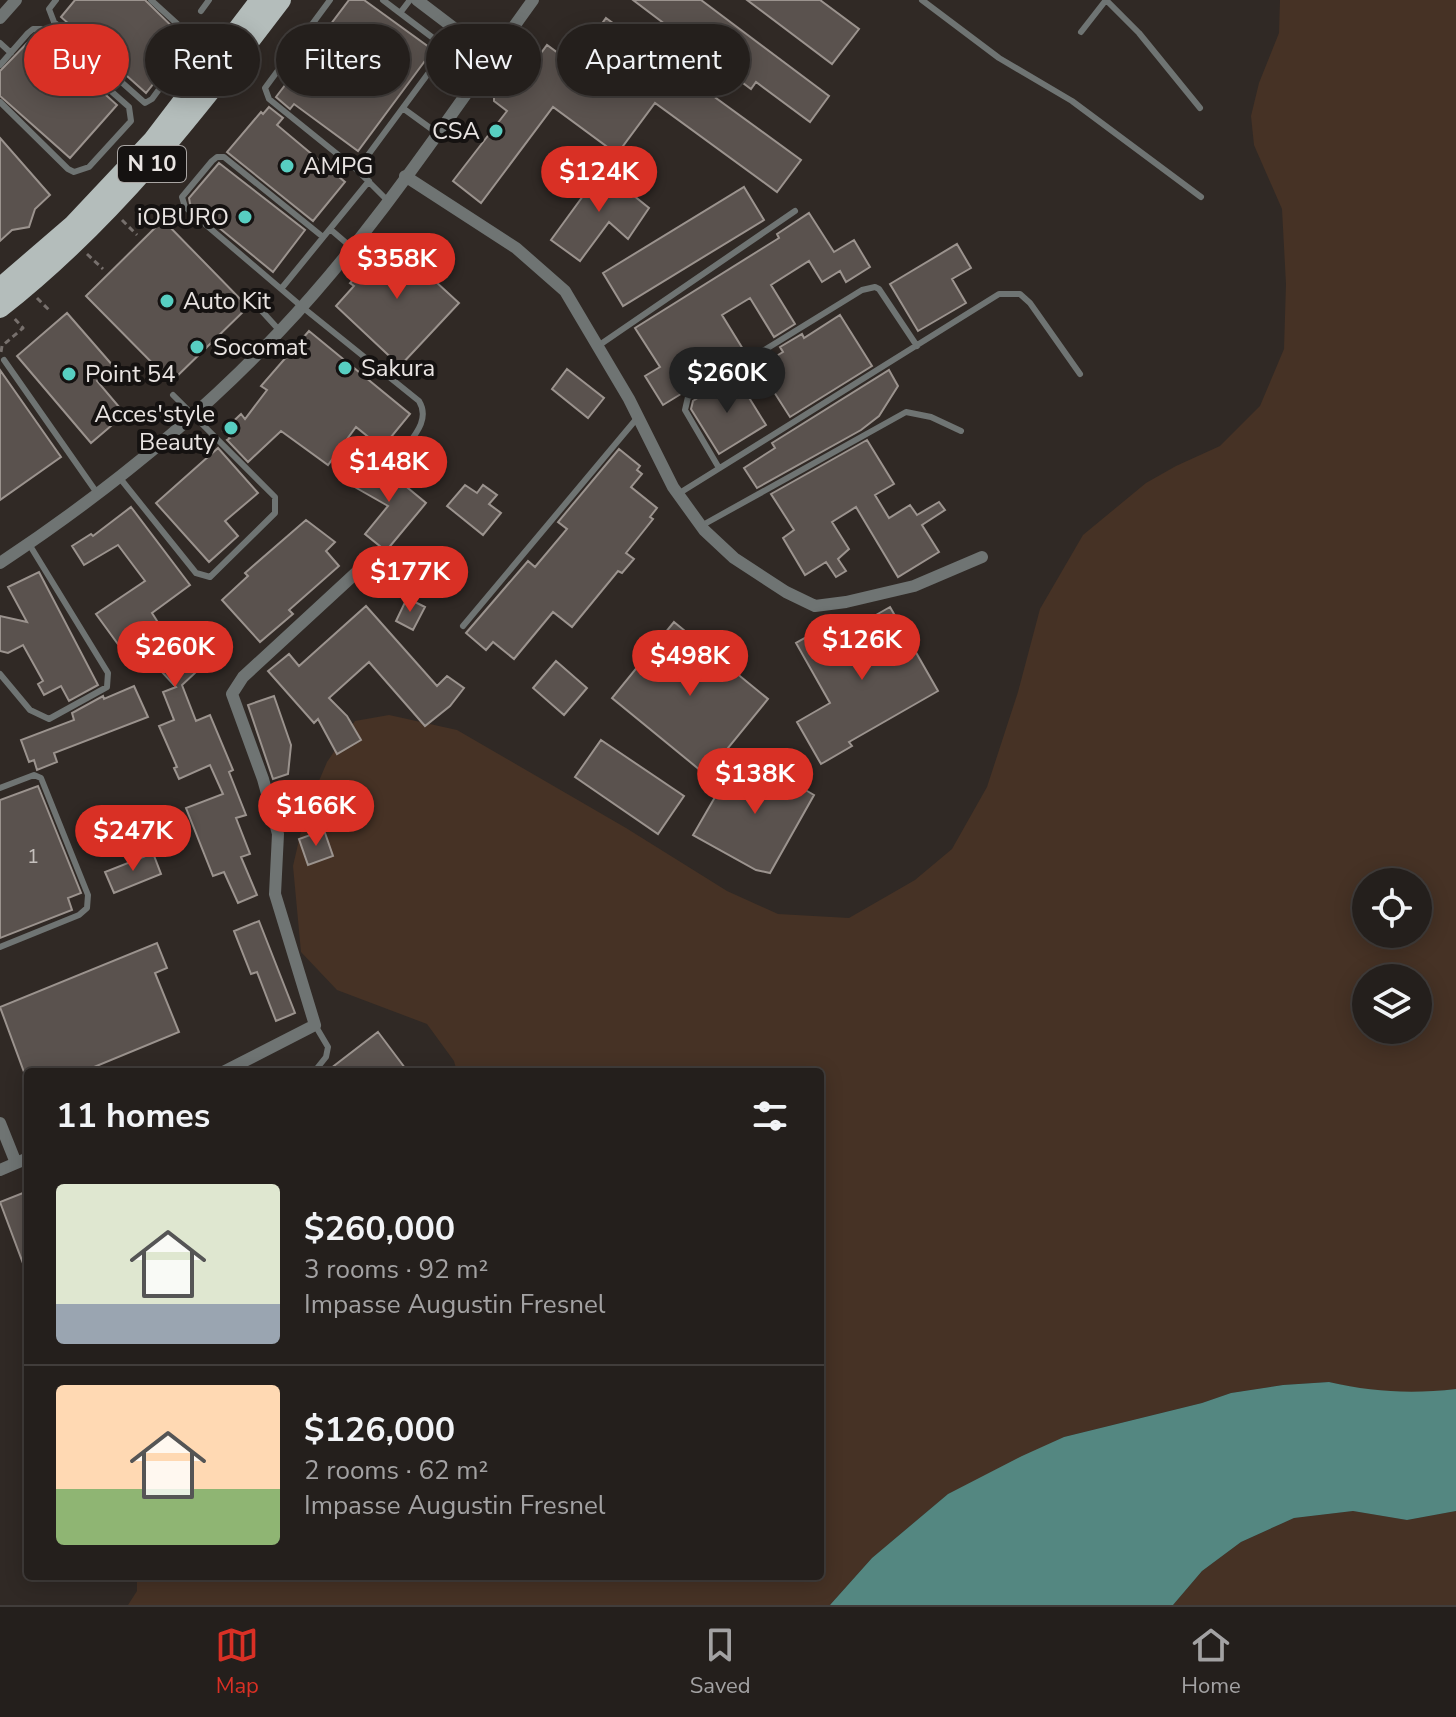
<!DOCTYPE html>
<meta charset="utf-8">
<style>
body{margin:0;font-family:"Nunito Sans",sans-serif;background:#302c29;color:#f1f3f6;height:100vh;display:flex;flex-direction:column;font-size:30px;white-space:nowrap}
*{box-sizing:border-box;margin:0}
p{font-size:26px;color:#a3a2a3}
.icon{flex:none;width:44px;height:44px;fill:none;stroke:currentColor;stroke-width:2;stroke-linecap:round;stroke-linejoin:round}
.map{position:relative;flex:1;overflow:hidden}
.sheet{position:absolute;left:24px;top:1068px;width:800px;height:512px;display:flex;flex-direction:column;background:#241f1c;border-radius:8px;box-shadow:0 4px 20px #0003,0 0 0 2px #413d3b}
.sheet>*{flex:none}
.banner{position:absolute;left:24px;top:24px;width:800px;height:72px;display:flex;gap:16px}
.tools{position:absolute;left:1352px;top:868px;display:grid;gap:16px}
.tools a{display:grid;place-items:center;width:80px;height:80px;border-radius:50%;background:#241f1c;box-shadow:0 4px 20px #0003,0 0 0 2px #413d3b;font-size:40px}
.price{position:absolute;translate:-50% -68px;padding:0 18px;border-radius:28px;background:#d93025;color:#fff;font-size:26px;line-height:52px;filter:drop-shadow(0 2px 4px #0008)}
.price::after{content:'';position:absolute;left:50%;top:48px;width:24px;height:18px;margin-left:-12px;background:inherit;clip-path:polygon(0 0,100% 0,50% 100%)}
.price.on{background:#222;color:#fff}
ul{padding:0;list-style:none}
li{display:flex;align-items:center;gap:24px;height:200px;padding:0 32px}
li+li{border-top:2px solid #413d3b}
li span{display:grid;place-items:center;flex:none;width:224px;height:160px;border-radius:8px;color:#555}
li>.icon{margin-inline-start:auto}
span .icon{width:96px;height:96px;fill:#fffc;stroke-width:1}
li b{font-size:34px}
h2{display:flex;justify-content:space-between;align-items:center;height:96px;padding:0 32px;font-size:34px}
.chip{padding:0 28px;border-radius:36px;background:#241f1c;box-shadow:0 4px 20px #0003,0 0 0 2px #413d3b;font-size:28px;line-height:72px}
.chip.on{background:#d93025;color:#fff}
.tab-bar{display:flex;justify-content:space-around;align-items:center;height:112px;border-top:2px solid #413d3b;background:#241f1c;font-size:22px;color:#a3a2a3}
.tab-bar a{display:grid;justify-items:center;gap:4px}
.tab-bar .on{color:#d93025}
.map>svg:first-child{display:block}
</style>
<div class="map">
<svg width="1456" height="1605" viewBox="0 0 1456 1605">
<rect width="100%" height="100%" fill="#302925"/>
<!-- green -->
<path fill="#463225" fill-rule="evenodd" d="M 1280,0 L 1456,0 L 1456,1389 L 1421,1393 L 1364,1390 L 1329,1382 L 1283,1385 L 1231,1393 L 1202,1403 L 1064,1437 L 948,1494 L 872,1558 L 830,1605 L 128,1605 L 137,1591 L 137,1576 L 820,1576 L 820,1072 L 457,1072 L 454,1061 L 427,1024 L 337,990 L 301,952 L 293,866 L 305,814 L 327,762 L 355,721 L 389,715 L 457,730 L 626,828 L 727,891 L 778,914 L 849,918 L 915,880 L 952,849 L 987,787 L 1018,692 L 1040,609 L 1083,535 L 1146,483 L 1176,466 L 1220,446 L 1260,406 L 1284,349 L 1286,284 L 1282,209 L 1254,145 L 1251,116 L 1259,83 L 1279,33 ZM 1366,882 L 1418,882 L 1418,934 L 1366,934 ZM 1366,978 L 1418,978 L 1418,1030 L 1366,1030 Z
M 1353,1511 L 1407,1520 L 1456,1511 L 1456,1605 L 1173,1605 L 1202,1571 L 1241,1542 L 1294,1518 Z"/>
<!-- water -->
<path fill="#548781" d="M 1329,1382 C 1372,1392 1412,1394 1456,1389 L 1456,1511 L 1407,1520 L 1353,1511 L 1294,1518 L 1241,1542 L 1202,1571 L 1173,1605 L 830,1605 L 872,1558 L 948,1494 L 1022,1456 L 1064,1437 L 1202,1403 L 1231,1393 L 1283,1385 Z"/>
<!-- building -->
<path fill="#5a524e" stroke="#9b938e" stroke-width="2" d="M 75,0 L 145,0 L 187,41 L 146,93 L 61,17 Z
M 349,0 L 364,0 L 433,50 L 358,151 L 294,104 L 290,109 L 276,97 L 298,68 L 293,65 L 323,26 L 327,29 Z
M 633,0 L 701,0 L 829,96 L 810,122 L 756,82 L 751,89 Z
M 747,0 L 820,0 L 859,29 L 832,64 Z
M 606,18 L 801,160 L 777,192 L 655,103 L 617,154 L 553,107 L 481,203 L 453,181 L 507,111 L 494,101 L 494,97 L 508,75 L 519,83 L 547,45 L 573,64 Z
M 35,35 L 39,35 L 117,105 L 70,158 L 0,96 L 0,71 Z
M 269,107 L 283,118 L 277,125 L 345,182 L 313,221 L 227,152 L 261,112 L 263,114 Z
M 0,138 L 50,195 L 35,209 L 29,227 L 12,230 L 0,241 Z
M 219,163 L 305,230 L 273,272 L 190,204 L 189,198 Z
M 587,170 L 597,177 L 602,170 L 649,208 L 628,239 L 609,222 L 580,261 L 551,240 L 583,196 L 573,189 Z
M 744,187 L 764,220 L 623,306 L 603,273 Z
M 809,213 L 834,252 L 854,240 L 870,267 L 846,282 L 840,271 L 822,282 L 809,261 L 771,285 L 795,324 L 774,337 L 750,298 L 722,315 L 746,354 L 663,405 L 645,376 L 660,367 L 635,328 L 779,238 L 777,234 Z
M 163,220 L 248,307 L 171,382 L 86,296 Z
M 395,235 L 428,265 L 423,270 L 459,303 L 400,366 L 336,306 L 354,286 L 350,283 Z
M 957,244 L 971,268 L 952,279 L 966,303 L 918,331 L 890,284 Z
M 67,313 L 114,367 L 97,381 L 125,414 L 91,443 L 17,356 Z
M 840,315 L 872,366 L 790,417 L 758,367 L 783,352 L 780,347 L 802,334 L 804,338 Z
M 309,331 L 410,414 L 382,448 L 356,427 L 328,465 L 281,431 L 248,462 L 227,440 L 230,438 L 223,431 L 241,414 L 245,419 L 267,390 L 261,386 Z
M 567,369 L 604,398 L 588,418 L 552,389 Z
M 0,370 L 61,457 L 0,500 Z
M 889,370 L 898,386 L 879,416 L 861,430 L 757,488 L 744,468 L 775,448 L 772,443 Z
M 735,375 L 766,425 L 719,454 L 691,409 L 693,401 Z
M 867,440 L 894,484 L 875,495 L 889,518 L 910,505 L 917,515 L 939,502 L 945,510 L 922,525 L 939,552 L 898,577 L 856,507 L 832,522 L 849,549 L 838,559 L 846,571 L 836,577 L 826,562 L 805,575 L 783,538 L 794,530 L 771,494 Z
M 218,448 L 258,493 L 225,521 L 238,536 L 209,562 L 156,503 Z
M 619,449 L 640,466 L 637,470 L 642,474 L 631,487 L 657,508 L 650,517 L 653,519 L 626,553 L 634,559 L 622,573 L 618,571 L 572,627 L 553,612 L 514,659 L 493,642 L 486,650 L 466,633 L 528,561 L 535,567 L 567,529 L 558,522 Z
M 374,460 L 426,503 L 386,551 L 365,534 L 388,506 L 353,486 Z
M 465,485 L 477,493 L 483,485 L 497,495 L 489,504 L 501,513 L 483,535 L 447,506 Z
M 131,507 L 190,585 L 152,613 L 166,635 L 177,624 L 210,659 L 182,685 L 196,721 L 210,715 L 233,770 L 229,772 L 246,815 L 236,818 L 250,854 L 241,857 L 257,895 L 238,903 L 224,872 L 213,876 L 186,808 L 223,794 L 210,765 L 179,779 L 174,768 L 177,767 L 159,726 L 174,720 L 163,692 L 176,687 L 132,640 L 120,647 L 96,614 L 145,581 L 118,545 L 84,565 L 72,546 L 91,534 L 93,536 Z
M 306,520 L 335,542 L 326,551 L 339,566 L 289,610 L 293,614 L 260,642 L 222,600 L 248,576 L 245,573 Z
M 39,572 L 98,685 L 69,701 L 61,686 L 44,695 L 38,684 L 43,681 L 23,645 L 8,653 L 0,651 L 0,616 L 27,622 L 8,587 Z
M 407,598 L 425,607 L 413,630 L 396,621 Z
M 366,606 L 437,686 L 447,676 L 464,688 L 450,706 L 425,726 L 369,662 L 329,698 L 347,716 L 361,740 L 337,754 L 318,719 L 314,723 L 268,671 L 289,654 L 299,666 Z
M 890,607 L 938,691 L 849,742 L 852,746 L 821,764 L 797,722 L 830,703 L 796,643 L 821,629 L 823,634 L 827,632 L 832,640 Z
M 674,622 L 768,699 L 706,775 L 612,698 Z
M 556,661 L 587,688 L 564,715 L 533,688 Z
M 134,686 L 148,717 L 54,753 L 57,762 L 37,770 L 34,760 L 29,762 L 21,740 L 74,720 L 72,713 L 103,696 L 104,699 Z
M 274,696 L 291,745 L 288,774 L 273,779 L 248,705 Z
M 601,740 L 684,796 L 658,834 L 575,777 Z
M 749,757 L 814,795 L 770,873 L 756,870 L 693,835 L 722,785 L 729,790 Z
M 38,786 L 81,893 L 68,898 L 72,910 L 0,938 L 0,800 Z
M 324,830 L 333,856 L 308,865 L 299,839 Z
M 153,853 L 161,874 L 114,893 L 105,872 Z
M 259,921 L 295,1013 L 276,1021 L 257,972 L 251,974 L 234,931 Z
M 157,943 L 167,968 L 155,973 L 179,1032 L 82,1072 L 24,1072 L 0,1007 Z
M 378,1032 L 408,1072 L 326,1072 Z
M 28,1191 L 28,1274 L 27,1274 L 0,1202 Z"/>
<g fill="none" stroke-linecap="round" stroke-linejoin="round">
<!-- path -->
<path stroke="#77706d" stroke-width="3" stroke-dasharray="6 4" stroke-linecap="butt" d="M 122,220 L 137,235
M 87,254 L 103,269
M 37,298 L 49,310
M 1,352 L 2,346 L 23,328 L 14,318"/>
<!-- lane -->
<path stroke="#6f7473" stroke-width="6" d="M 56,0 L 49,9 L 54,22 L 145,103 L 152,99 L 195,40 L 151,0
M 330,0 L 265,88 L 269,99 L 357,170 L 387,200
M 383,0 L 400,13 L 410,0
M 922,0 L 999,58 L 1072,101 L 1201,197
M 1106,0 L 1139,33 L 1200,108
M 201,11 L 209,0
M 1081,32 L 1106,0
M 0,43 L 11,53
M 0,65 L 28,33 L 33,29 L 41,29 L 129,107 L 131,121 L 89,167 L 74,172 L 68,169 L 0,102
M 404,109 L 437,133
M 357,170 L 444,52 L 441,44 L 400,13
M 330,229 L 351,247
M 323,237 L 224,157 L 217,157 L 212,161 L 182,197 L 185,207 L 301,306 L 419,401 C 430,419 415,435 404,450
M 281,289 L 369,181
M 259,308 L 280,331
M 598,346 L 795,211
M 4,360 L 97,493
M 719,468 L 685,410 L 688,397 L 862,290 L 875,287 L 879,289 L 917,346
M 119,477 L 196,573 L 210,577 L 275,513 L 275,497 L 173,395
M 678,494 L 999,294 L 1020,294 L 1030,303 L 1080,374
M 701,526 L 906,412 L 931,417 L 961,431
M 463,626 L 638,417
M 0,674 L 30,710 L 49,719 L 107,687 L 108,673 L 29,544
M 0,788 L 34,775 L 41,778 L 88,895 L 87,908 L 79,915 L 0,947
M 314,1072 L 326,1057 L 328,1047 L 315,1025"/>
<!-- street -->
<path stroke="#6f7473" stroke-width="12" d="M 417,0 L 492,57
M 0,18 L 16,0
M 405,176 L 516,248 L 565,291 L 629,399 L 673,487 L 704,530 L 734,558 L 786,592 L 815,606 L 846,602 L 914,586 L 982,557
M 0,563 C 101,496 196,420 279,332 C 375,231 452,112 533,0
M 223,1072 L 315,1025 L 275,894 L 278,834 L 263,779 L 232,694 L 243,677 L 358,571
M 0,1123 L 16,1163
M 0,1170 L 28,1158"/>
<!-- primary -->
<path stroke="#b4bdbb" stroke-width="20" d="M 0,288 L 73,225 L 153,140 L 260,0
M 0,308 C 111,221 196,112 281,0"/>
</g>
<!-- markers -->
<g fill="#57cec1" stroke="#151211" stroke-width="3">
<circle cx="496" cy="131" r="8"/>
<circle cx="287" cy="166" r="8"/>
<circle cx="245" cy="217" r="8"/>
<circle cx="167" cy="301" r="8"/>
<circle cx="197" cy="347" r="8"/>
<circle cx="345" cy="368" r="8"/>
<circle cx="69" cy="374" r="8"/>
<circle cx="231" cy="428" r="8"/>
</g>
<g text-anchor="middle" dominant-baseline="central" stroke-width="8" stroke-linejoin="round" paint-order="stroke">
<!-- number labels -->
<g font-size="20" fill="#c5c0bd">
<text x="33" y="856">1</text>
</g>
<!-- shield labels -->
<rect fill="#151211" stroke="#a9a5a3" stroke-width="2" x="118" y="146" width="68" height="36" rx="6"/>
<g font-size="22" font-weight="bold" fill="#e9e4e2">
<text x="152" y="164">N 10</text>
</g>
<!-- poi labels -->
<g font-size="24" fill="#e9e4e2" stroke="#151211" text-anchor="start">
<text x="480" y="131" text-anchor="end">CSA</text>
<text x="303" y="166">AMPG</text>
<text x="229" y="217" text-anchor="end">iOBURO</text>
<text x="183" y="301">Auto Kit</text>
<text x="213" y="347">Socomat</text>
<text x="361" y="368">Sakura</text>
<text x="85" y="374">Point 54</text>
<text x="215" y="414" text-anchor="end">Acces'style<tspan x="215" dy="28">Beauty</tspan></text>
</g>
</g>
</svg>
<div class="tools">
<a><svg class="icon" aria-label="locate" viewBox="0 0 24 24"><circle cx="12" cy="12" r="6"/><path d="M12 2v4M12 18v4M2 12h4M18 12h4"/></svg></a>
<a><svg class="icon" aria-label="layers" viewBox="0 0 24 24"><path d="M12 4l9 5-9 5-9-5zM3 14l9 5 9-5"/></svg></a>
</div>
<b class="price" style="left:599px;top:214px">$124K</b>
<b class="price" style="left:397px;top:301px">$358K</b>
<b class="price on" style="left:727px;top:415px">$260K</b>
<b class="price" style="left:389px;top:504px">$148K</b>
<b class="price" style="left:410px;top:614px">$177K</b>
<b class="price" style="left:862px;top:682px">$126K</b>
<b class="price" style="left:175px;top:689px">$260K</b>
<b class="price" style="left:690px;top:698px">$498K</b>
<b class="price" style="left:755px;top:816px">$138K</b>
<b class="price" style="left:316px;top:848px">$166K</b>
<b class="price" style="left:133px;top:873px">$247K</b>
<div class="banner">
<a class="chip on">Buy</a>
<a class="chip">Rent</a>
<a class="chip">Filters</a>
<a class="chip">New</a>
<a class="chip">Apartment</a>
</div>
<section class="sheet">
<h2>11 homes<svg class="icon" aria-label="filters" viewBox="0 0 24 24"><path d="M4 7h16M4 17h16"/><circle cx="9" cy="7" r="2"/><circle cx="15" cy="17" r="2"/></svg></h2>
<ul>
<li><span style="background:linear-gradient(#dfe7d0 75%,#9aa5b1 0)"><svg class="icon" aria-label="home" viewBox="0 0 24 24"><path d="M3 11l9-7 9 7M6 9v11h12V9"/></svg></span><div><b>$260,000</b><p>3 rooms · 92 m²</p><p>Impasse Augustin Fresnel</p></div></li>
<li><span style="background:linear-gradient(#ffd9b3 65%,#8fb573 0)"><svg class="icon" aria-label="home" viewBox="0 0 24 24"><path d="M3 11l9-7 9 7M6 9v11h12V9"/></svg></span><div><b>$126,000</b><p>2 rooms · 62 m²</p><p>Impasse Augustin Fresnel</p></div></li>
</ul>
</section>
</div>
<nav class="tab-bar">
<a class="on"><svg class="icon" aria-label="map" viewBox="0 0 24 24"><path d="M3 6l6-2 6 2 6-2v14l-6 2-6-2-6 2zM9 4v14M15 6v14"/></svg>Map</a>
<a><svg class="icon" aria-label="saved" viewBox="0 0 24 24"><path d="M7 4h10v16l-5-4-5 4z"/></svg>Saved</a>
<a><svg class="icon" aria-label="home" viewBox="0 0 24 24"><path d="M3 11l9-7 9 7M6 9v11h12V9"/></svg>Home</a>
</nav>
